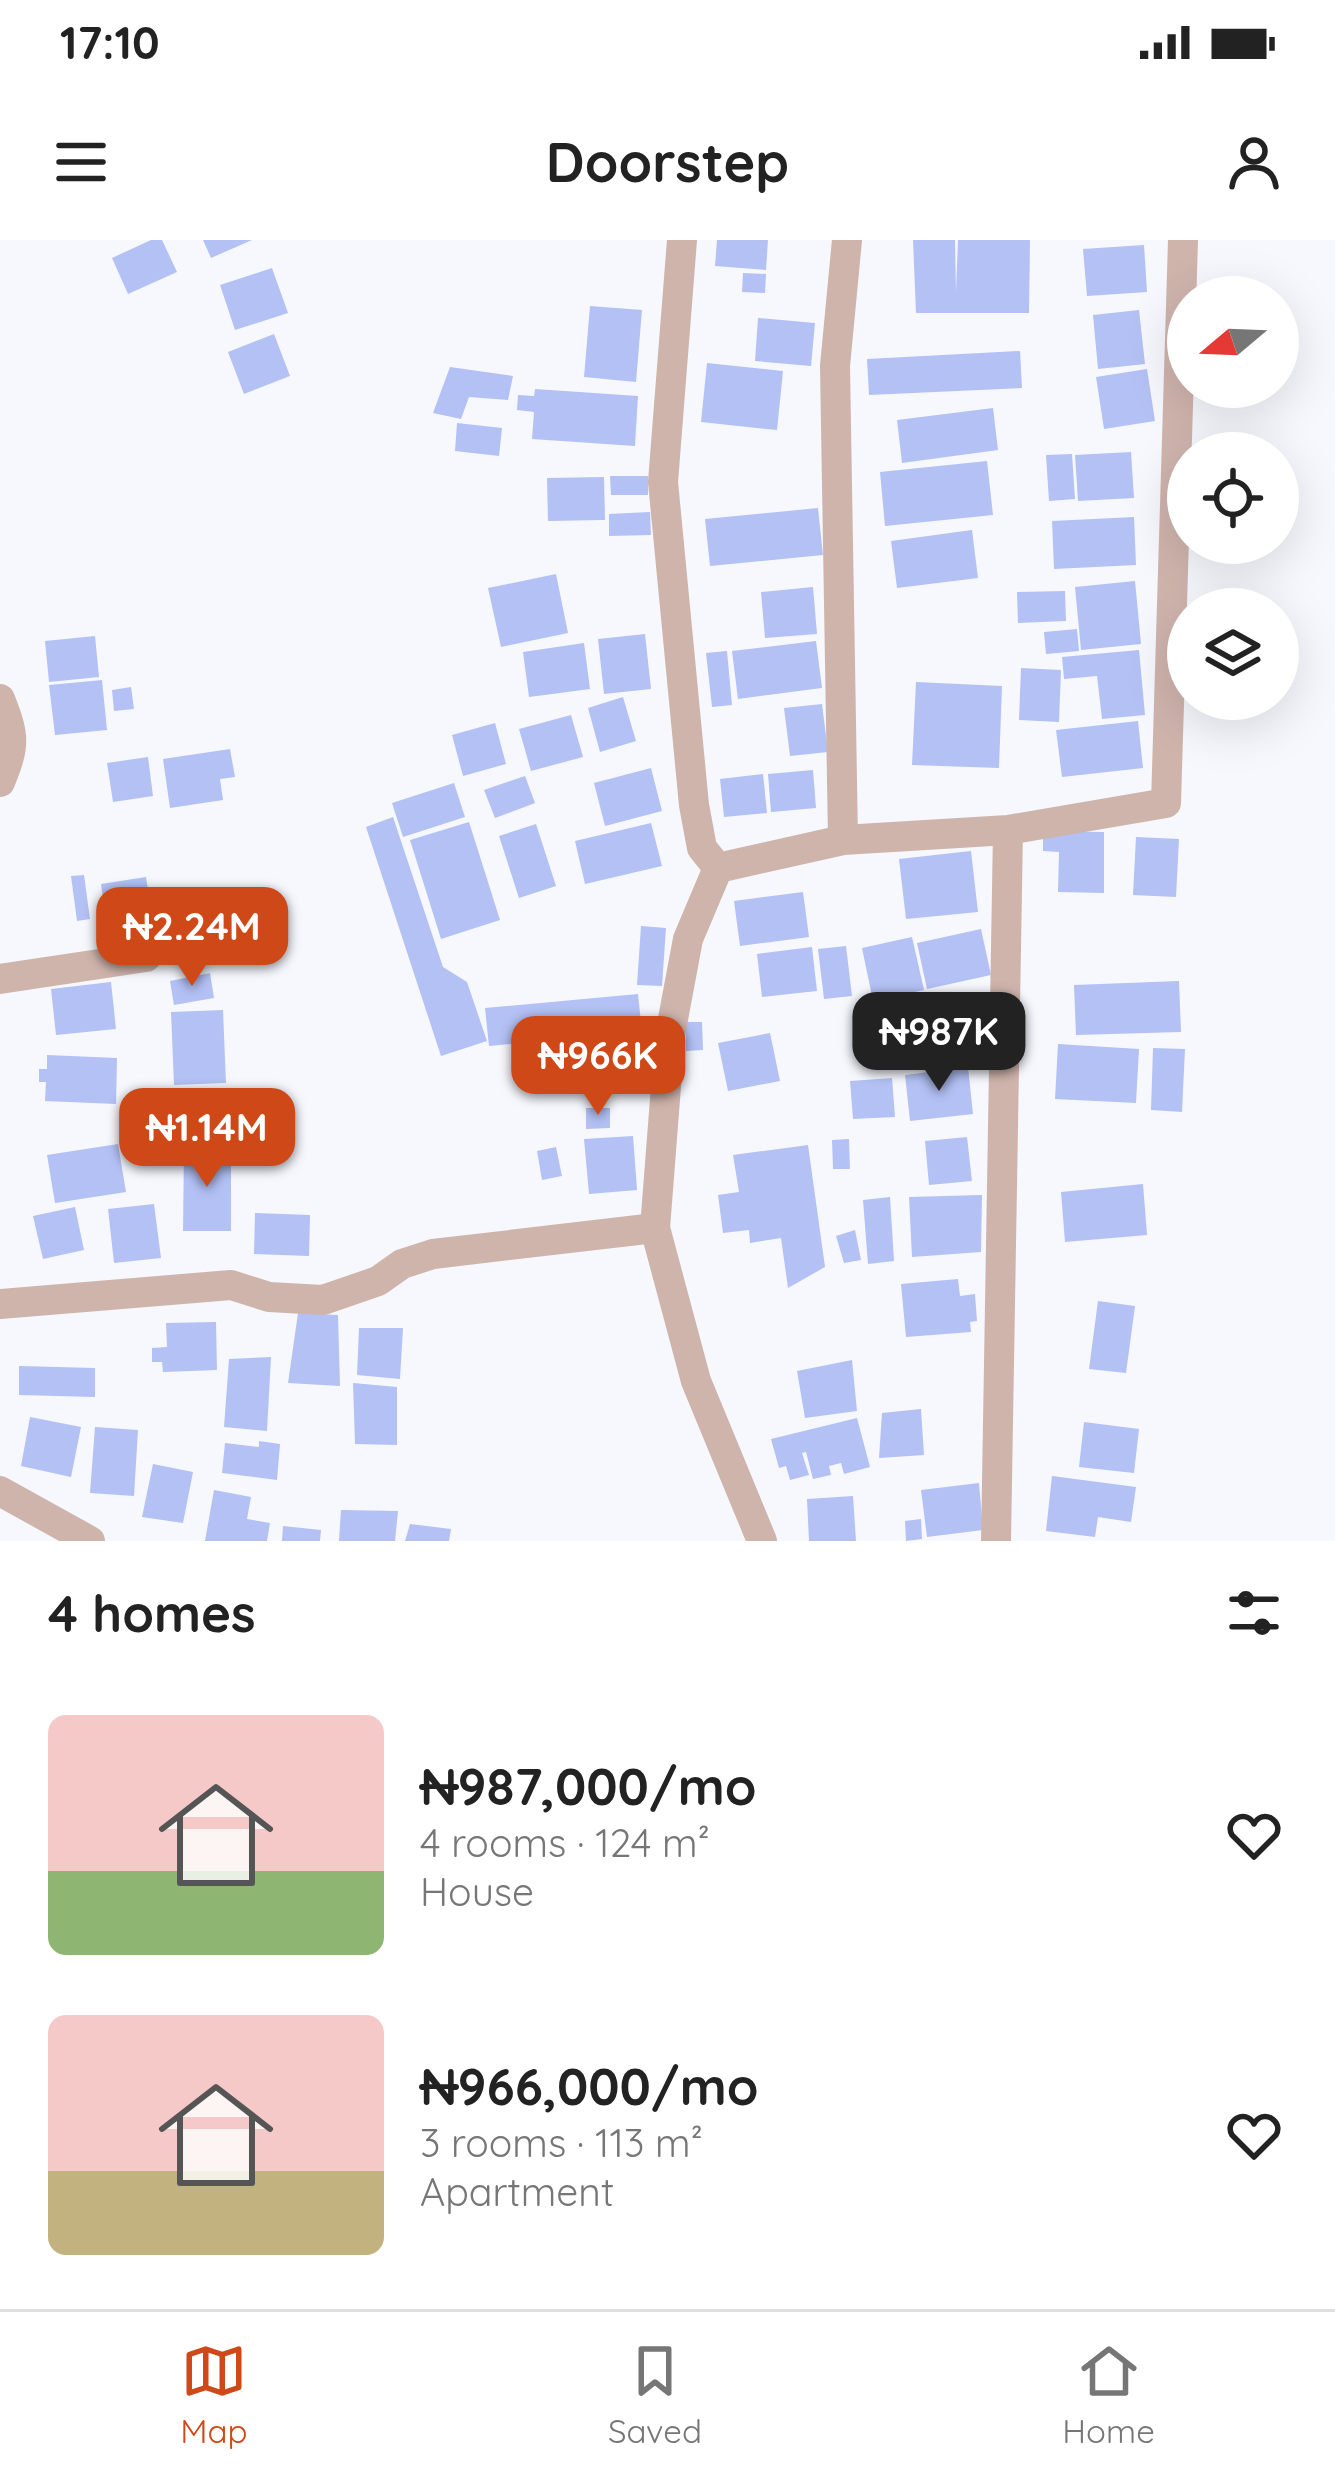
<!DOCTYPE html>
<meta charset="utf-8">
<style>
body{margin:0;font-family:Quicksand,sans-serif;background:#f2f2f2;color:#222;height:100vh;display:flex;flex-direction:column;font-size:45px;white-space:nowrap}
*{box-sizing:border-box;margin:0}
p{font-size:39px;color:#767676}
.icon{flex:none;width:66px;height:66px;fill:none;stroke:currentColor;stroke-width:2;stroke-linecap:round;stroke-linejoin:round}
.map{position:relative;height:1301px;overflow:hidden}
.drawer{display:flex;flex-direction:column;background:#fff;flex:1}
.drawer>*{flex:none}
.needle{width:78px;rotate:251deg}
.tools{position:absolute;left:1167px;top:36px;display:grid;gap:24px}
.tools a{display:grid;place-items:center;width:132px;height:132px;border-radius:50%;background:#fff;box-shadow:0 12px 48px #0002;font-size:60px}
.price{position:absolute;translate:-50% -102px;padding:0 27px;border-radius:24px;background:#cf4817;color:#fff;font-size:39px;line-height:78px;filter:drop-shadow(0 3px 6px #0008)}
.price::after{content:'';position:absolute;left:50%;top:72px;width:36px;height:27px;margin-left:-18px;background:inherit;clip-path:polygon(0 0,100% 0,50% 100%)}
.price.on{background:#222;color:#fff}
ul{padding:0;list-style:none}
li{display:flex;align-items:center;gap:36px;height:300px;padding:0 48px}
li span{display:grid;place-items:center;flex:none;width:336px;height:240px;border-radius:18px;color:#555}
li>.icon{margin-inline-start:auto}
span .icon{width:144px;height:144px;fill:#fffc;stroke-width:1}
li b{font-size:51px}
h2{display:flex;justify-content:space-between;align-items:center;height:144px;padding:0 48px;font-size:51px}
.status{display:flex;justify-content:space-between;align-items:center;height:84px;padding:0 60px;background:#fff;direction:ltr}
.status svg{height:33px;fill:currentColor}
header{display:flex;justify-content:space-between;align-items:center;height:156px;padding:0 48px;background:#fff;font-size:54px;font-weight:700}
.tabs{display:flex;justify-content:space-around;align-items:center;height:168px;border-top:3px solid #e0e0e0;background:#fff;font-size:33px;color:#767676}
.tabs a{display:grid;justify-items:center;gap:6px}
.tabs .on{color:#cf4817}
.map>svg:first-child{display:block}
</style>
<div class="status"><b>17:10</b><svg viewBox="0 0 49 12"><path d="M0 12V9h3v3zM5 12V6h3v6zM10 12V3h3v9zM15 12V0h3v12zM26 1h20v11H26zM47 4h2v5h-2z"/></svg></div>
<header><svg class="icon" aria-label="menu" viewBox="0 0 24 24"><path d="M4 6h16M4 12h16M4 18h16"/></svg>Doorstep<svg class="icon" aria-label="person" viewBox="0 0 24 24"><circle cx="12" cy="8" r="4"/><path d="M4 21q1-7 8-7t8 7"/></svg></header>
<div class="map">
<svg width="1335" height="1301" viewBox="0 0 1335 1301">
<rect width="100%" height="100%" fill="#f6f8fe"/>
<!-- building -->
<path fill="#b3c1f5" d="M 151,0 L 162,0 L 177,32 L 128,54 L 112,18 Z
M 203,0 L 252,0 L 211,18 Z
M 717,0 L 768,0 L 766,30 L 715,26 Z
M 913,0 L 955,0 L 956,52 L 958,0 L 1030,0 L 1029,73 L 916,73 Z
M 1144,5 L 1147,52 L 1087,56 L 1083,9 Z
M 272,28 L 288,73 L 235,90 L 220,45 Z
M 743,33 L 766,34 L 765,53 L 742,52 Z
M 590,66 L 642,70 L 636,142 L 584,137 Z
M 1139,70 L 1145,124 L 1098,129 L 1093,75 Z
M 758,78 L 815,83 L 811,126 L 755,121 Z
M 274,94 L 290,136 L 244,154 L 228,112 Z
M 1020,111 L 1022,148 L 869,155 L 867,119 Z
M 707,123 L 783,131 L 777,190 L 701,182 Z
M 450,127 L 513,136 L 508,160 L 469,157 L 461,179 L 433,173 Z
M 1147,129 L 1155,181 L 1104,189 L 1096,137 Z
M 535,149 L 638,156 L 635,206 L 532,199 L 534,172 L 517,170 L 518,155 L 534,156 Z
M 993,168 L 998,210 L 902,223 L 897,180 Z
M 457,183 L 502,188 L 499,216 L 455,211 Z
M 1131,212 L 1134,258 L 1078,261 L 1075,215 Z
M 1072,214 L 1075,259 L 1049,261 L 1046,215 Z
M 987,221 L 993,275 L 885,286 L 880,232 Z
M 610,236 L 648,236 L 648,255 L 611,255 Z
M 604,237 L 605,280 L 548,281 L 547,238 Z
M 818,268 L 823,315 L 710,326 L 705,279 Z
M 650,272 L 651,295 L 609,296 L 609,274 Z
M 1134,277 L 1136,325 L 1054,329 L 1052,281 Z
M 972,290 L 978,338 L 897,348 L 891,301 Z
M 556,334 L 568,393 L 501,407 L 488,348 Z
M 1135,341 L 1141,404 L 1081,410 L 1075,347 Z
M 813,347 L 817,394 L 765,398 L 761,352 Z
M 1065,351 L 1066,381 L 1018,383 L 1017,352 Z
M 1077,389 L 1079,411 L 1046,414 L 1044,392 Z
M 645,394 L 651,449 L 604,454 L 598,399 Z
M 95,396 L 99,437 L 49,442 L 45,401 Z
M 816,401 L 822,448 L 738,459 L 732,411 Z
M 584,403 L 590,449 L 529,457 L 523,412 Z
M 1139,410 L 1145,475 L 1102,479 L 1097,436 L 1064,439 L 1062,417 Z
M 727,411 L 732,465 L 712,467 L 706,413 Z
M 1021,428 L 1061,430 L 1059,482 L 1019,480 Z
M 102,440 L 107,490 L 55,495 L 49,445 Z
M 916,442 L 1002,446 L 999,528 L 912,525 Z
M 131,447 L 134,469 L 114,471 L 112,450 Z
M 623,457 L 636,501 L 600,512 L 588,468 Z
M 822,464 L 828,512 L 790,516 L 784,468 Z
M 571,475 L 583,517 L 531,531 L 519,489 Z
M 1138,481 L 1143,528 L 1062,537 L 1056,490 Z
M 495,483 L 506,524 L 463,536 L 452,495 Z
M 230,509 L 235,537 L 220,539 L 223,560 L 170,568 L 163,519 Z
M 148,517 L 153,556 L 113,562 L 107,523 Z
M 651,528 L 662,571 L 605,586 L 594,543 Z
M 813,530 L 816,568 L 771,572 L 768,534 Z
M 763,534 L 767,573 L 724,577 L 720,539 Z
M 525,536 L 535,563 L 495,578 L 484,550 Z
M 454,543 L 465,577 L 403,597 L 392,563 Z
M 393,577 L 443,727 L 467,742 L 487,801 L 441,816 L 366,587 Z
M 469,582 L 500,680 L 441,699 L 410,600 Z
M 651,583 L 662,626 L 585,644 L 575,601 Z
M 536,584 L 556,646 L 519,658 L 499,596 Z
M 1043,591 L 1104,592 L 1104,653 L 1058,652 L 1059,612 L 1043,611 Z
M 1136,597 L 1179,599 L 1176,657 L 1133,655 Z
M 971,611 L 978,672 L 906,679 L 899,619 Z
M 84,635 L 90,679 L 77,681 L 71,636 Z
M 146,637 L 154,687 L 108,694 L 101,644 Z
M 803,652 L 809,697 L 740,706 L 734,661 Z
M 641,686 L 666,688 L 662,746 L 637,745 Z
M 981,689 L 991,735 L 927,749 L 917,703 Z
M 912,697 L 924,750 L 873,761 L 862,708 Z
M 846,706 L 852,756 L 824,759 L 818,709 Z
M 812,707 L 817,751 L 762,757 L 757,714 Z
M 210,733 L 214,758 L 174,765 L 170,741 Z
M 1179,741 L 1181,792 L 1076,795 L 1074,745 Z
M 111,742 L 116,789 L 56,795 L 51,749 Z
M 638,754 L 642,792 L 489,806 L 485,768 Z
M 223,770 L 226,843 L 174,845 L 171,772 Z
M 970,772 L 975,806 L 922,814 L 917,781 Z
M 685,782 L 702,782 L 703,810 L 686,811 Z
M 770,793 L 780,841 L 728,851 L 718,803 Z
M 1058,804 L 1139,809 L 1136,863 L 1055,859 Z
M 638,805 L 642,850 L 593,853 L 590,808 Z
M 1153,808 L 1185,809 L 1182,872 L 1151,870 Z
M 47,815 L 117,818 L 116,864 L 45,861 L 46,842 L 39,842 L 39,829 L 47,829 Z
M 968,827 L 973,874 L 910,881 L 905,835 Z
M 892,838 L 895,877 L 853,879 L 850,841 Z
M 586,868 L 610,868 L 610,888 L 586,889 Z
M 633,896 L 637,950 L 589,954 L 584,899 Z
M 967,897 L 972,941 L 929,945 L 925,901 Z
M 849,899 L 850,929 L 833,929 L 832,900 Z
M 118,904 L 126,952 L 55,963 L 47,915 Z
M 808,905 L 825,1027 L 788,1048 L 781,998 L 750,1003 L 749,990 L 723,993 L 718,955 L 739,952 L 733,915 Z
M 556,907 L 562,936 L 542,940 L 537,911 Z
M 184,909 L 231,909 L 231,991 L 183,991 Z
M 1143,944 L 1147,995 L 1065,1002 L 1061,952 Z
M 982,955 L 981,1012 L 912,1017 L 909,957 Z
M 890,957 L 894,1021 L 868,1024 L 863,960 Z
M 154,964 L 161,1018 L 114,1023 L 108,969 Z
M 75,967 L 84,1010 L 43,1019 L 33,976 Z
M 255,973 L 310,975 L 309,1016 L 254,1014 Z
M 855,990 L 861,1020 L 844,1023 L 836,996 Z
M 958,1039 L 960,1056 L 975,1054 L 977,1081 L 970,1082 L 971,1092 L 906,1097 L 901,1044 Z
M 1098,1061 L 1135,1066 L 1126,1133 L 1089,1129 Z
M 298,1073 L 338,1075 L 340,1146 L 288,1143 Z
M 216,1082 L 217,1130 L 163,1132 L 162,1122 L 152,1122 L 152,1108 L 167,1107 L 166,1083 Z
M 359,1088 L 403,1088 L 400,1139 L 357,1135 Z
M 271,1117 L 267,1191 L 224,1187 L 229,1119 Z
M 852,1120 L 857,1171 L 805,1178 L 797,1131 Z
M 19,1126 L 95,1128 L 95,1157 L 19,1155 Z
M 353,1143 L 397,1147 L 397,1205 L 355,1204 Z
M 921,1169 L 924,1215 L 879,1218 L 882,1173 Z
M 30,1177 L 81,1187 L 71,1237 L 21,1226 Z
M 857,1178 L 870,1227 L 844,1234 L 841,1223 L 829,1226 L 831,1235 L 813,1239 L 806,1212 L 802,1213 L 809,1235 L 790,1240 L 786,1226 L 779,1228 L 771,1199 Z
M 1084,1182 L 1139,1189 L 1134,1233 L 1079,1227 Z
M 95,1187 L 138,1190 L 134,1256 L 90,1253 Z
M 259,1201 L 280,1204 L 277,1240 L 222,1233 L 225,1203 L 259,1207 Z
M 153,1224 L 193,1232 L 183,1283 L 142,1277 Z
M 1052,1236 L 1136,1247 L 1131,1282 L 1098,1277 L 1095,1297 L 1046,1291 Z
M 979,1243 L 983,1290 L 927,1297 L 921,1250 Z
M 214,1250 L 251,1257 L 247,1279 L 270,1283 L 267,1301 L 205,1301 Z
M 853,1256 L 856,1301 L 809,1301 L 807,1259 Z
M 341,1270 L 398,1271 L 395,1301 L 339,1301 Z
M 921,1279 L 922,1299 L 906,1301 L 905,1281 Z
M 410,1284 L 451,1289 L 449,1301 L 405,1301 Z
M 283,1286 L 321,1290 L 320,1301 L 282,1301 Z"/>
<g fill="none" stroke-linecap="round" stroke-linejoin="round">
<!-- minor -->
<path stroke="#cfb4ac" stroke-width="30" d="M 682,0 L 663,242 L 694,565 L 702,608 L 718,628
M 0,459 C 15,497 15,505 0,542
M 843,600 L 835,126 L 847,0
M 0,739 L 146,717
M 0,1064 L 231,1045 L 269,1057 L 323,1060 L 378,1041 L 402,1024 L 433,1014 L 655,988
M 0,1251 L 90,1301
M 762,1301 L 696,1141 L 655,988 L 670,795 L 688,699 L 718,628 L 843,600 L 1008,590 L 1166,563 L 1183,0
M 996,1301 L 1008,590"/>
</g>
</svg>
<div class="tools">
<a><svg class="needle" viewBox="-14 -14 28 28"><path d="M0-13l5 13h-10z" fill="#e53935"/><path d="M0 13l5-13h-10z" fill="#767676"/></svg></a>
<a><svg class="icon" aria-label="locate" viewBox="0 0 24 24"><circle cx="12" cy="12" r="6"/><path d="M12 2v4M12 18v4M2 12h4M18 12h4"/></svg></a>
<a><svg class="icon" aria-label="layers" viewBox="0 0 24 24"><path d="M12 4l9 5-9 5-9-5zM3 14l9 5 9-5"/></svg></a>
</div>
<b class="price" style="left:192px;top:749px">₦2.24M</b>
<b class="price on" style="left:939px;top:854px">₦987K</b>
<b class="price" style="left:598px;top:878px">₦966K</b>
<b class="price" style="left:207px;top:950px">₦1.14M</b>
</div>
<section class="drawer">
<h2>4 homes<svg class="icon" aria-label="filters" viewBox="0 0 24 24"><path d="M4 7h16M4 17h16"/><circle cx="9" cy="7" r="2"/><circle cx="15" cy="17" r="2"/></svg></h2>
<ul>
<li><span style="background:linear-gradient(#f6c9c9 65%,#8fb573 0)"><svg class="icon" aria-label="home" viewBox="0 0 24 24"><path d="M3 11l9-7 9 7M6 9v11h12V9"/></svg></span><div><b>₦987,000/mo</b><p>4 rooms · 124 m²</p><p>House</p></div><svg class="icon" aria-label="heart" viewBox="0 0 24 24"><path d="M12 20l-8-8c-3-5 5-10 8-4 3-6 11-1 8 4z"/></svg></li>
<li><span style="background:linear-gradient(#f6c9c9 65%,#c2b280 0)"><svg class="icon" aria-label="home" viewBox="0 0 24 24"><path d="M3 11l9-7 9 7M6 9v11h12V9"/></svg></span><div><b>₦966,000/mo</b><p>3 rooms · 113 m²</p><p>Apartment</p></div><svg class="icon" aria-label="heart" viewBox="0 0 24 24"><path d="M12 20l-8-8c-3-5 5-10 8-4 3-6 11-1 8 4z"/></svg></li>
</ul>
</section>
<nav class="tabs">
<a class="on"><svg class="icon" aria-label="map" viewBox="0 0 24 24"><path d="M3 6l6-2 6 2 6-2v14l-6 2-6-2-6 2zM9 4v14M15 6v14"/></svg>Map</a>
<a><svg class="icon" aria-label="saved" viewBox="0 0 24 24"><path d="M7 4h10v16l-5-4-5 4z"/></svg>Saved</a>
<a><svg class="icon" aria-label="home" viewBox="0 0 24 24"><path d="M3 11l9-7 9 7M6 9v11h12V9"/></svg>Home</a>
</nav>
